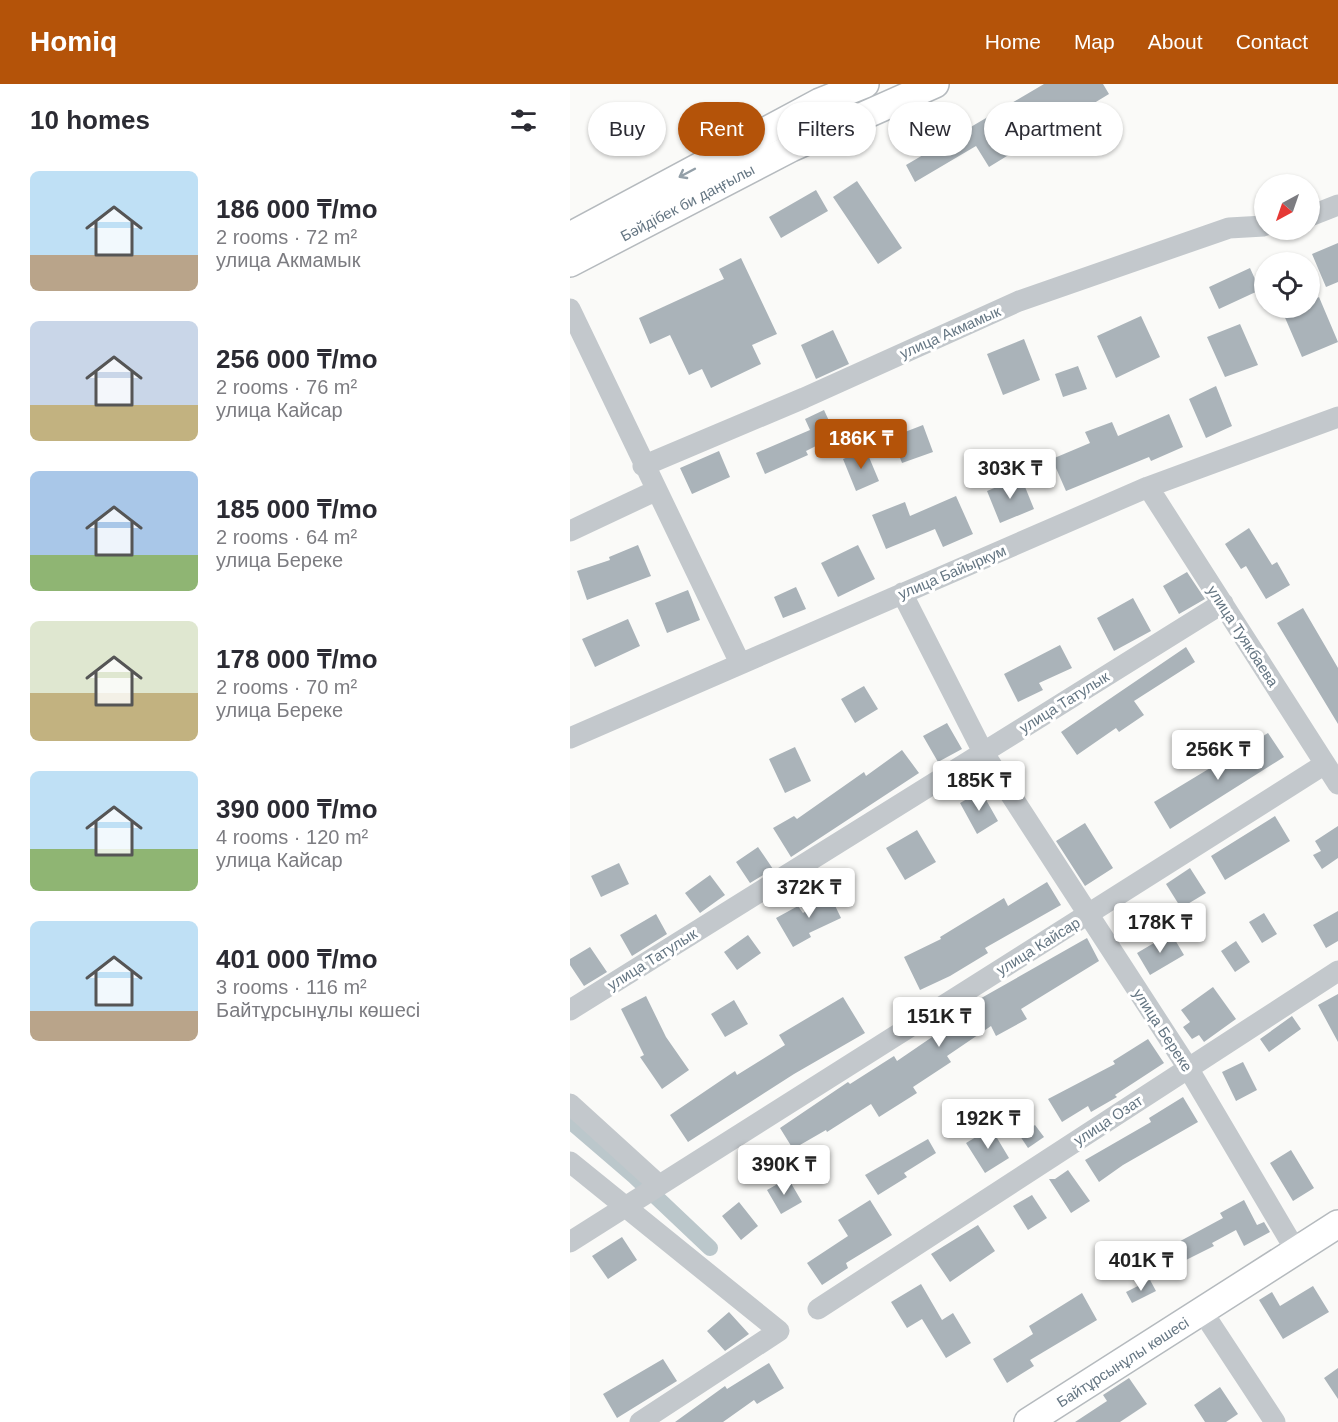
<!DOCTYPE html>
<meta charset="utf-8">
<style>
body{margin:0;font-family:Helvetica,sans-serif;background:#f7f7f7;color:#2b2b33;height:100vh;display:flex;flex-direction:column;font-size:22px;white-space:nowrap}
*{box-sizing:border-box;margin:0}
p{font-size:20px;color:#7c7c81}
.icon{flex:none;width:33px;height:33px;fill:none;stroke:currentColor;stroke-width:2;stroke-linecap:round;stroke-linejoin:round}
.map{position:relative;flex:1;overflow:hidden}
.panel{display:flex;flex-direction:column;background:#fff;width:570px}
.panel>*{flex:none}
.banner{position:absolute;left:18px;top:18px;width:570px;height:54px;display:flex;gap:12px}
.needle{width:39px;rotate:220deg}
.buttons{position:absolute;left:684px;top:90px;display:grid;gap:12px}
.buttons a{display:grid;place-items:center;width:66px;height:66px;border-radius:50%;background:#fff;box-shadow:0 2px 4px #0004;font-size:30px}
.price{position:absolute;translate:-50% -51px;padding:0 14px;border-radius:6px;background:#fff;color:#222;font-size:20px;line-height:39px;filter:drop-shadow(0 2px 3px #0008)}
.price::after{content:'';position:absolute;left:50%;top:36px;width:18px;height:14px;margin-left:-9px;background:inherit;clip-path:polygon(0 0,100% 0,50% 100%)}
.price.on{background:#b45309;color:#fff}
ul{padding:0;list-style:none}
li{display:flex;align-items:center;gap:18px;height:150px;padding:0 30px}
li span{display:grid;place-items:center;flex:none;width:168px;height:120px;border-radius:9px;color:#555}
li>.icon{margin-inline-start:auto}
span .icon{width:72px;height:72px;fill:#fffc;stroke-width:1}
li b{font-size:26px}
h2{display:flex;justify-content:space-between;align-items:center;height:72px;padding:0 30px;font-size:26px}
.tag{padding:0 21px;border-radius:27px;background:#fff;box-shadow:0 2px 4px #0004;font-size:21px;line-height:54px}
.tag.on{background:#b45309;color:#fff}
header{display:flex;align-items:center;gap:36px;box-sizing:border-box;height:84px;padding:0 30px;background:#b45309;color:#fff}
header strong{font-size:28px}
nav{display:flex;gap:33px;margin-inline-start:auto;font-size:21px}
main{display:flex;flex:1;min-height:0}
.map>svg:first-child{display:block}
</style>
<header>
<strong>Homiq</strong>
<nav><a>Home</a><a>Map</a><a>About</a><a>Contact</a></nav>
</header>
<main>
<section class="panel">
<h2>10 homes<svg class="icon" aria-label="filters" viewBox="0 0 24 24"><path d="M4 7h16M4 17h16"/><circle cx="9" cy="7" r="2"/><circle cx="15" cy="17" r="2"/></svg></h2>
<ul>
<li><span style="background:linear-gradient(#bfe0f5 70%,#b9a48a 0)"><svg class="icon" aria-label="home" viewBox="0 0 24 24"><path d="M3 11l9-7 9 7M6 9v11h12V9"/></svg></span><div><b>186 000 ₸/mo</b><p>2 rooms · 72 m²</p><p>улица Акмамык</p></div></li>
<li><span style="background:linear-gradient(#c9d6e8 70%,#c2b280 0)"><svg class="icon" aria-label="home" viewBox="0 0 24 24"><path d="M3 11l9-7 9 7M6 9v11h12V9"/></svg></span><div><b>256 000 ₸/mo</b><p>2 rooms · 76 m²</p><p>улица Кайсар</p></div></li>
<li><span style="background:linear-gradient(#a9c7e8 70%,#8fb573 0)"><svg class="icon" aria-label="home" viewBox="0 0 24 24"><path d="M3 11l9-7 9 7M6 9v11h12V9"/></svg></span><div><b>185 000 ₸/mo</b><p>2 rooms · 64 m²</p><p>улица Береке</p></div></li>
<li><span style="background:linear-gradient(#dfe7d0 60%,#c2b280 0)"><svg class="icon" aria-label="home" viewBox="0 0 24 24"><path d="M3 11l9-7 9 7M6 9v11h12V9"/></svg></span><div><b>178 000 ₸/mo</b><p>2 rooms · 70 m²</p><p>улица Береке</p></div></li>
<li><span style="background:linear-gradient(#bfe0f5 65%,#8fb573 0)"><svg class="icon" aria-label="home" viewBox="0 0 24 24"><path d="M3 11l9-7 9 7M6 9v11h12V9"/></svg></span><div><b>390 000 ₸/mo</b><p>4 rooms · 120 m²</p><p>улица Кайсар</p></div></li>
<li><span style="background:linear-gradient(#bfe0f5 75%,#b9a48a 0)"><svg class="icon" aria-label="home" viewBox="0 0 24 24"><path d="M3 11l9-7 9 7M6 9v11h12V9"/></svg></span><div><b>401 000 ₸/mo</b><p>3 rooms · 116 m²</p><p>Байтұрсынұлы көшесі</p></div></li>
</ul>
</section>
<div class="map">
<svg width="768" height="1338" viewBox="0 0 768 1338">
<rect width="100%" height="100%" fill="#fafaf8"/>
<g fill="none" stroke-linecap="round" stroke-linejoin="round">
<!-- canal -->
<path stroke="#bbc7cb" stroke-width="16" d="M 0,1037 L 64,1092 L 140,1164"/>
</g>
<!-- building -->
<path fill="#aab3b9" d="M 474,0 L 533,0 L 539,10 L 419,83 L 406,62 L 345,98 L 336,81 Z
M 287,97 L 332,164 L 308,180 L 263,113 Z
M 246,106 L 258,127 L 211,154 L 199,133 Z
M 768,159 L 768,198 L 756,203 L 742,170 Z
M 171,174 L 207,250 L 182,261 L 191,280 L 141,304 L 132,285 L 119,291 L 100,251 L 80,260 L 69,234 L 154,195 L 149,185 Z
M 680,184 L 690,206 L 649,225 L 639,203 Z
M 749,213 L 768,258 L 732,273 L 713,229 L 726,224 L 740,224 L 740,218 Z
M 571,232 L 590,273 L 546,294 L 527,252 Z
M 670,240 L 688,281 L 655,293 L 637,253 Z
M 263,246 L 279,280 L 246,295 L 231,261 Z
M 454,255 L 470,296 L 433,311 L 417,270 Z
M 508,282 L 517,305 L 493,313 L 485,290 Z
M 646,302 L 662,342 L 636,354 L 619,315 Z
M 254,326 L 266,352 L 236,367 L 238,371 L 195,390 L 186,369 L 240,346 L 235,335 Z
M 599,330 L 613,363 L 581,377 L 579,373 L 496,407 L 482,375 L 520,359 L 515,348 L 542,338 L 548,352 Z
M 353,341 L 363,368 L 332,379 L 322,353 Z
M 296,366 L 309,397 L 286,407 L 273,375 Z
M 149,367 L 160,393 L 122,410 L 110,384 Z
M 451,393 L 464,425 L 430,439 L 417,407 Z
M 386,412 L 403,450 L 373,463 L 365,445 L 316,465 L 302,431 L 335,418 L 340,432 Z
M 679,444 L 702,481 L 707,478 L 720,501 L 696,515 L 676,482 L 671,485 L 655,460 Z
M 68,461 L 81,492 L 17,516 L 7,487 L 40,476 L 39,473 Z
M 288,461 L 305,495 L 268,513 L 251,479 Z
M 617,488 L 635,515 L 609,530 L 593,502 Z
M 226,503 L 236,525 L 213,534 L 204,513 Z
M 118,506 L 130,536 L 97,549 L 85,519 Z
M 563,514 L 581,547 L 544,567 L 527,534 Z
M 733,524 L 768,584 L 768,640 L 707,539 Z
M 58,535 L 70,562 L 25,583 L 12,555 Z
M 490,561 L 502,584 L 469,599 L 473,606 L 448,618 L 434,590 Z
M 616,563 L 625,578 L 564,617 L 574,631 L 549,648 L 546,644 L 507,671 L 491,648 Z
M 294,602 L 308,625 L 285,639 L 271,615 Z
M 377,639 L 392,665 L 368,678 L 353,652 Z
M 698,649 L 714,673 L 600,745 L 584,718 Z
M 225,663 L 241,697 L 215,709 L 199,675 Z
M 332,666 L 349,689 L 221,773 L 203,744 L 224,732 L 227,735 L 294,688 L 296,692 Z
M 411,707 L 428,737 L 407,750 L 390,719 Z
M 705,732 L 720,757 L 655,796 L 641,772 Z
M 515,739 L 543,784 L 515,802 L 486,757 Z
M 768,742 L 768,774 L 752,785 L 743,771 L 751,767 L 745,757 Z
M 347,746 L 366,778 L 335,796 L 316,764 Z
M 188,763 L 203,785 L 180,799 L 166,778 Z
M 49,779 L 59,800 L 31,813 L 21,792 Z
M 620,784 L 636,809 L 611,824 L 596,800 Z
M 140,791 L 155,811 L 130,829 L 115,809 Z
M 477,798 L 491,821 L 415,864 L 418,869 L 380,892 L 350,906 L 334,873 L 371,855 L 370,853 L 434,814 L 438,822 Z
M 257,805 L 271,834 L 239,849 L 241,853 L 223,863 L 206,834 L 228,822 L 233,829 L 249,819 L 244,811 Z
M 768,827 L 768,857 L 756,864 L 743,841 Z
M 694,829 L 707,850 L 692,859 L 679,838 Z
M 86,830 L 97,850 L 62,872 L 50,851 Z
M 601,849 L 614,871 L 580,891 L 567,869 Z
M 178,851 L 191,869 L 167,886 L 154,868 Z
M 517,854 L 529,877 L 451,925 L 457,935 L 426,952 L 421,942 L 377,972 L 381,978 L 343,1003 L 347,1009 L 309,1033 L 301,1020 L 257,1048 L 256,1046 L 223,1065 L 210,1044 L 278,998 L 280,1000 L 324,972 L 327,977 L 409,921 L 406,917 Z
M 666,857 L 680,878 L 665,888 L 651,867 Z
M 20,863 L 37,888 L 14,902 L 0,881 L 0,875 Z
M 643,903 L 666,935 L 634,958 L 629,951 L 622,955 L 613,943 L 620,938 L 611,926 Z
M 768,910 L 768,958 L 748,921 Z
M 76,912 L 96,953 L 119,986 L 92,1005 L 70,973 L 74,971 L 51,925 Z
M 273,913 L 295,949 L 224,990 L 118,1058 L 100,1031 L 165,987 L 167,991 L 215,961 L 209,951 Z
M 164,916 L 178,940 L 155,953 L 141,930 Z
M 722,932 L 731,945 L 699,968 L 690,955 Z
M 578,955 L 594,979 L 545,1011 L 547,1013 L 521,1028 L 518,1022 L 492,1038 L 478,1015 L 545,980 L 543,977 Z
M 673,978 L 687,1006 L 666,1017 L 652,988 Z
M 613,1013 L 628,1038 L 553,1081 L 529,1098 L 515,1076 L 581,1038 L 579,1034 Z
M 465,1041 L 474,1053 L 458,1064 L 450,1052 Z
M 421,1044 L 439,1074 L 415,1089 L 396,1059 Z
M 358,1055 L 366,1069 L 334,1089 L 337,1093 L 308,1111 L 295,1091 Z
M 721,1066 L 744,1104 L 723,1117 L 700,1079 Z
M 498,1086 L 520,1117 L 501,1129 L 479,1095 L 485,1095 Z
M 218,1094 L 232,1118 L 211,1130 L 197,1106 Z
M 462,1111 L 477,1134 L 458,1146 L 443,1122 Z
M 300,1116 L 322,1151 L 276,1179 L 278,1184 L 252,1201 L 237,1179 L 278,1152 L 268,1136 Z
M 674,1116 L 687,1141 L 694,1138 L 700,1148 L 674,1162 L 666,1146 L 642,1159 L 644,1162 L 614,1177 L 616,1180 L 589,1196 L 577,1175 L 653,1134 L 650,1129 Z
M 169,1118 L 188,1142 L 171,1156 L 152,1132 Z
M 408,1141 L 425,1167 L 380,1198 L 361,1170 Z
M 52,1153 L 67,1176 L 38,1195 L 22,1172 Z
M 580,1196 L 586,1207 L 562,1219 L 556,1208 Z
M 351,1200 L 372,1236 L 383,1229 L 401,1259 L 376,1274 L 352,1235 L 337,1244 L 321,1218 Z
M 743,1202 L 759,1228 L 713,1255 L 689,1216 L 702,1208 L 710,1222 Z
M 512,1209 L 527,1236 L 460,1276 L 464,1282 L 437,1299 L 423,1275 L 463,1250 L 459,1242 Z
M 159,1228 L 179,1250 L 155,1267 L 137,1247 Z
M 93,1275 L 107,1297 L 47,1334 L 33,1310 Z
M 199,1279 L 214,1304 L 187,1320 L 184,1316 L 153,1338 L 105,1338 L 155,1302 L 157,1305 Z
M 768,1284 L 768,1315 L 754,1294 Z
M 559,1294 L 577,1320 L 550,1338 L 505,1338 L 537,1317 L 533,1311 Z
M 650,1303 L 668,1330 L 656,1338 L 635,1338 L 624,1321 Z"/>
<g fill="none" stroke-linecap="round" stroke-linejoin="round">
<defs>
<g id="major">
<path d="M 0,152 L 250,18 L 295,0"/>
<path id="s1" d="M 0,179 L 221,64 L 365,0"/>
<path id="s2" d="M 458,1338 L 768,1140"/>
</g>
</defs>
<!-- major casing -->
<use href="#major" stroke="#b5babe" stroke-width="30"/>
<!-- minor -->
<path stroke="#c3c8cc" stroke-width="21" d="M 740,132 L 768,121
M 0,225 L 170,579
M 73,382 L 234,314 L 449,217 L 659,144 L 694,142
M 578,403 L 768,700
M 0,447 L 85,407
M 332,509 L 413,668 L 618,984 L 726,1167
M 0,654 L 578,403 L 768,333
M 0,926 L 653,519
M 0,1020 L 89,1101
M 0,1078 L 209,1247 L 70,1338
M 0,1158 L 755,680
M 248,1225 L 768,887
M 632,1227 L 705,1338"/>
<!-- major -->
<use href="#major" stroke="#fff" stroke-width="27"/>
</g>
<!-- one-way arrows -->
<defs><path id="oneway-shaft" d="M-6 0H5M1.5-3L5.5 0L1.5 3" fill="none" stroke-width="1.6" stroke-linecap="round" stroke-linejoin="round" transform="scale(1.5)"/></defs>
<use stroke="#939fa8" href="#oneway-shaft" transform="translate(117 89) rotate(152)"/>
<g text-anchor="middle" dominant-baseline="central" stroke-width="6" stroke-linejoin="round" paint-order="stroke">
<!-- street labels -->
<g font-size="15" fill="#657683" stroke="#fff">
<text stroke="none"><textPath href="#s1" startOffset="132">Бәйдібек би даңғылы</textPath></text>
<text transform="translate(380 248) rotate(-24)">улица Акмамык</text>
<text transform="translate(382 488) rotate(-23)">улица Байыркум</text>
<text transform="translate(673 552) rotate(57)">улица Туякбаева</text>
<text transform="translate(494 618) rotate(-32)">улица Татулык</text>
<text transform="translate(468 862) rotate(-32)">улица Кайсар</text>
<text transform="translate(82 875) rotate(-32)">улица Татулык</text>
<text transform="translate(593 946) rotate(57)">улица Береке</text>
<text transform="translate(538 1036) rotate(-33)">улица Озат</text>
<text stroke="none"><textPath href="#s2" startOffset="112">Байтұрсынұлы көшесі</textPath></text>
</g>
</g>
</svg>
<div class="buttons">
<a><svg class="needle" viewBox="-14 -14 28 28"><path d="M0-13l5 13h-10z" fill="#e53935"/><path d="M0 13l5-13h-10z" fill="#7c7c81"/></svg></a>
<a><svg class="icon" aria-label="locate" viewBox="0 0 24 24"><circle cx="12" cy="12" r="6"/><path d="M12 2v4M12 18v4M2 12h4M18 12h4"/></svg></a>
</div>
<b class="price on" style="left:291px;top:386px">186K ₸</b>
<b class="price" style="left:440px;top:416px">303K ₸</b>
<b class="price" style="left:648px;top:697px">256K ₸</b>
<b class="price" style="left:409px;top:728px">185K ₸</b>
<b class="price" style="left:239px;top:835px">372K ₸</b>
<b class="price" style="left:590px;top:870px">178K ₸</b>
<b class="price" style="left:369px;top:964px">151K ₸</b>
<b class="price" style="left:418px;top:1066px">192K ₸</b>
<b class="price" style="left:214px;top:1112px">390K ₸</b>
<b class="price" style="left:571px;top:1208px">401K ₸</b>
<div class="banner">
<a class="tag">Buy</a>
<a class="tag on">Rent</a>
<a class="tag">Filters</a>
<a class="tag">New</a>
<a class="tag">Apartment</a>
</div>
</div>
</main>
